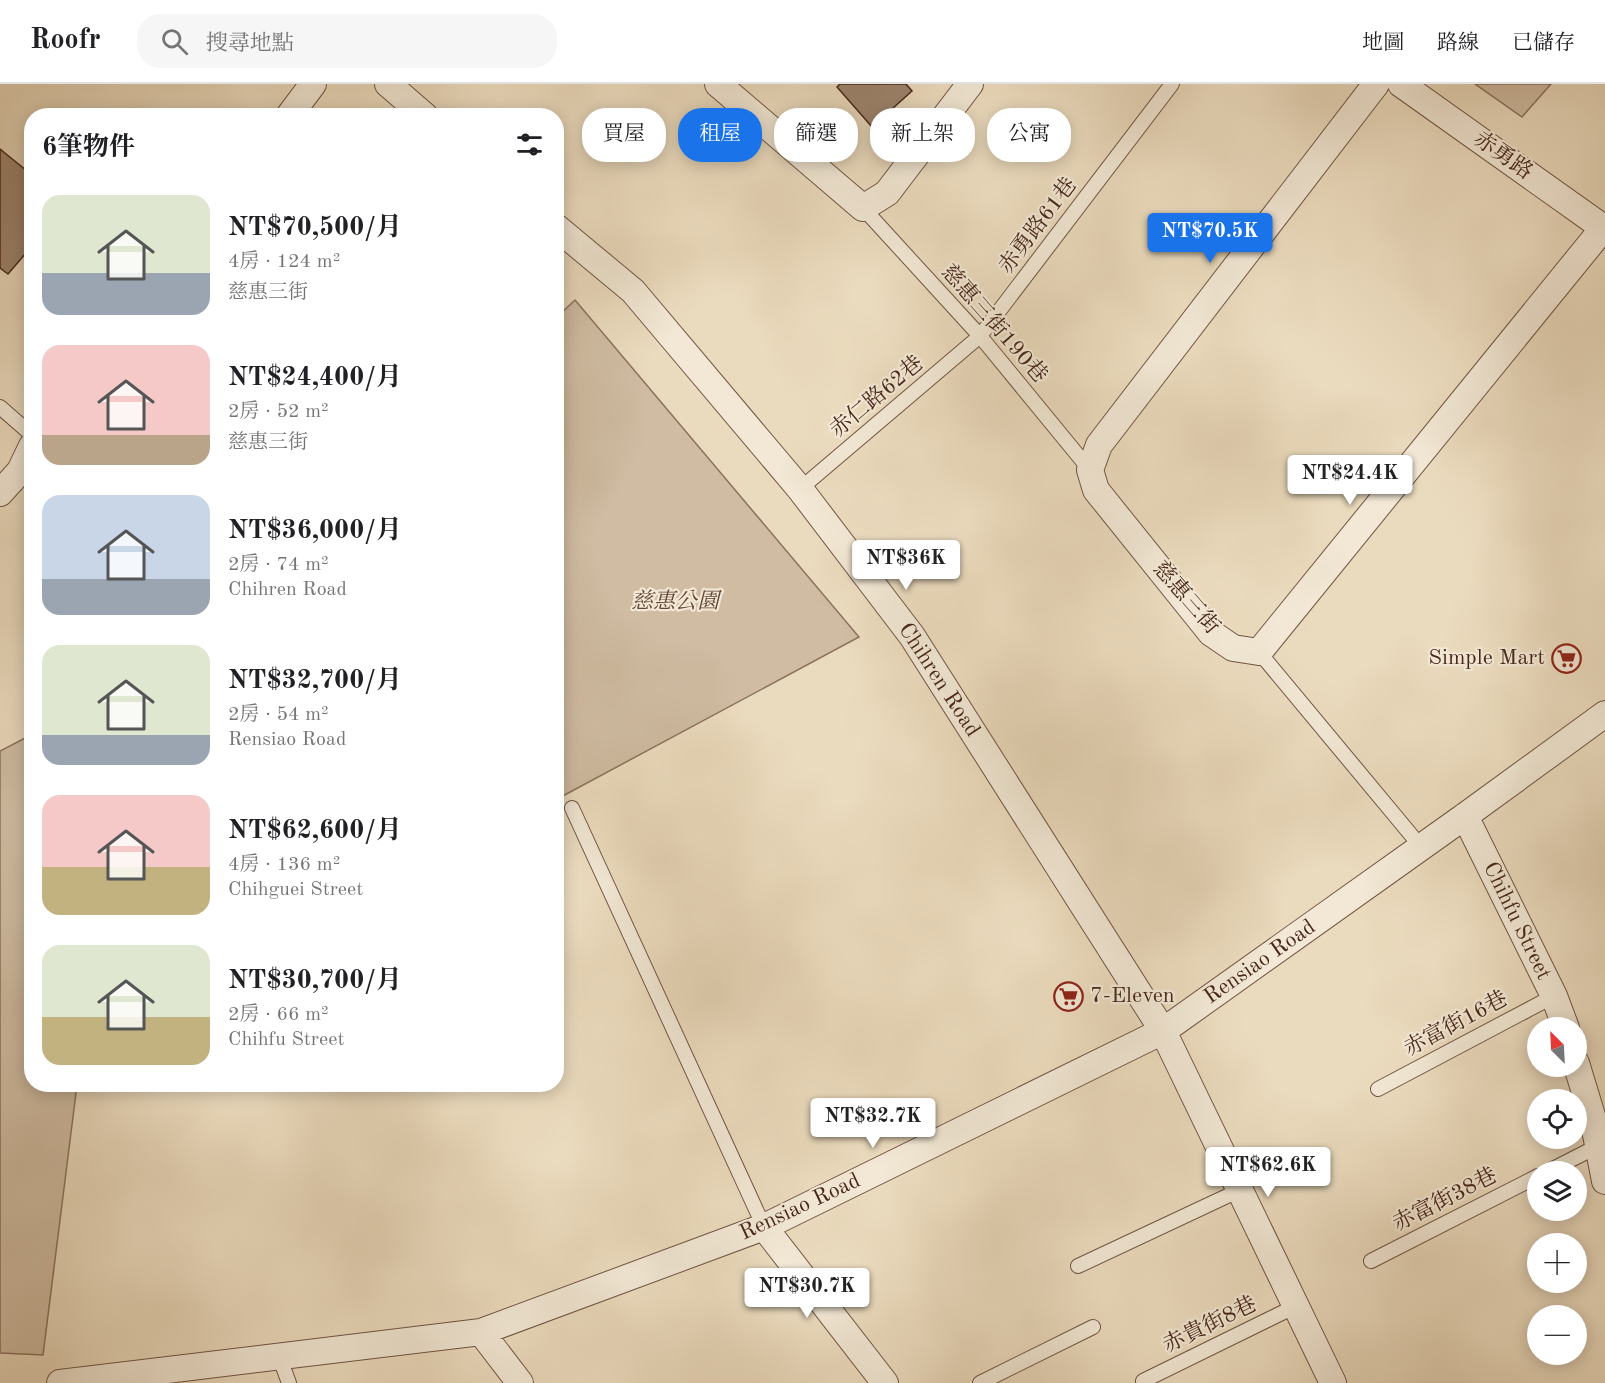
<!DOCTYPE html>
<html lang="zh-TW">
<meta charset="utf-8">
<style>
body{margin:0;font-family:"Old Standard TT","Noto Serif TC",serif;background:#f6f6f6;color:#202124;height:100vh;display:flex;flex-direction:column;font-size:22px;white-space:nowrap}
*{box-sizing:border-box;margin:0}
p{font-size:20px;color:#757577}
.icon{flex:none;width:33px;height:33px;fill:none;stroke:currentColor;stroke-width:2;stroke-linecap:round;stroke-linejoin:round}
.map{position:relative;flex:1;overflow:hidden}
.panel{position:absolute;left:24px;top:24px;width:540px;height:984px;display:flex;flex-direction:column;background:#fff;border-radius:24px;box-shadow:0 3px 15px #0003}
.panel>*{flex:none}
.guide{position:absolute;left:582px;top:24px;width:570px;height:54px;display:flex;gap:12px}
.needle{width:39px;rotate:336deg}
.tools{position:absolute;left:1527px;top:933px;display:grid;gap:12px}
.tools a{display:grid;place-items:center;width:60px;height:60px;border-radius:50%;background:#fff;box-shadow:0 3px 15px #0003;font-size:30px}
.price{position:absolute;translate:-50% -51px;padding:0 14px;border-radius:6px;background:#fff;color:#222;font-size:20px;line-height:39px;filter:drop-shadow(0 2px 3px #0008)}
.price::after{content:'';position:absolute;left:50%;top:36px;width:18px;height:14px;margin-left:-9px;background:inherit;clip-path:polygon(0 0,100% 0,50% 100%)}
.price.current{background:#1a73e8;color:#fff}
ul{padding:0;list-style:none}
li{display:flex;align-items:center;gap:18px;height:150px;padding:0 18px}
li span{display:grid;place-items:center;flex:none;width:168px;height:120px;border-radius:18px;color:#555}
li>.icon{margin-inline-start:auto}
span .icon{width:72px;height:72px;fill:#fffc;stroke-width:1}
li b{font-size:26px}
h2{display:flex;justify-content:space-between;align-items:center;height:72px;padding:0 18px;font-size:26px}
.tag{padding:0 21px;border-radius:24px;background:#fff;box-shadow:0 3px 15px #0003;font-size:21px;line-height:54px}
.tag.current{background:#1a73e8;color:#fff}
header{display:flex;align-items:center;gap:36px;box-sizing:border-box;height:84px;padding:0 30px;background:#fff;border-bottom:2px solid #e0e0e0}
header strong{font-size:28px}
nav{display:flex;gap:33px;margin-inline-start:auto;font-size:21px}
.search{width:420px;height:54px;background:#f6f6f6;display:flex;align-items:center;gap:15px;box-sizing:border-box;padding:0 21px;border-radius:24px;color:#757577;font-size:22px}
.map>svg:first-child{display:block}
</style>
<header>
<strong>Roofr</strong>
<div class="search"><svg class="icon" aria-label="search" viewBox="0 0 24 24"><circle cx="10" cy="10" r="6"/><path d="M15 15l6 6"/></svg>搜尋地點</div>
<nav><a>地圖</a><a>路線</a><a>已儲存</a></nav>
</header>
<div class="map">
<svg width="1605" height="1299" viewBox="0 0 1605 1299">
<rect width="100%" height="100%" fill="#ebdbbe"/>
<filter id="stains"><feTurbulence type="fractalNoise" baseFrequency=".00333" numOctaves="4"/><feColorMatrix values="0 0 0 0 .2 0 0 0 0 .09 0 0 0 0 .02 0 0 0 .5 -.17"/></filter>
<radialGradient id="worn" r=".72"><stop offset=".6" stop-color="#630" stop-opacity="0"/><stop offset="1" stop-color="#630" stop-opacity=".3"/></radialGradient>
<!-- green -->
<path fill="#cfbca2" stroke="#8c725e" stroke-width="1.5" d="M 1475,0 L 1551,0 L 1522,33 Z
M 575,216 L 859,553 L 559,714 L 556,711 L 556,234 Z
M 31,651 L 32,1000 L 77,1001 L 43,1271 L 0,1269 L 0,667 Z"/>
<!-- building -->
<path fill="#9d856f" stroke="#48271a" stroke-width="1.5" d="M 840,0 L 906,0 L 912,7 L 872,43 L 837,3 Z
M 0,65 L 32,91 L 32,162 L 8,190 L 0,184 Z"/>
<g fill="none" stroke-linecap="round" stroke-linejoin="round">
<defs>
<path id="lane" d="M 863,124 L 980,252 L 1090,386
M 0,323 L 32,351
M 800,405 L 980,252 L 1172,0
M 1259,568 L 1422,764
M 572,724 L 764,1143
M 1378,1005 L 1554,912
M 1547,1088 L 1598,1062
M 1371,1177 L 1538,1092
M 1078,1182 L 1240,1106
M 279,1272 L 289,1299
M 1143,1297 L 1296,1222
M 980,1299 L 1093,1243"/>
<path id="street" d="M 388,0 L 425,32
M 718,0 L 863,124 L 887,109 L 970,0
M 1376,0 L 1099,361 L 1090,386 L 1096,406 L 1211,549 L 1233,564 L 1259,568 L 1605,142
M 1401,0 L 1605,145
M 289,32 L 313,0
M 556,143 L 633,207 L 800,405 L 912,552 L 1163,947 L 1333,1299
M 0,409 L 20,387 L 32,362
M 1465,732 L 1554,912 L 1566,944
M 1576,979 L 1593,1035 L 1605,1097
M 764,1143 L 885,1299
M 481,1248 L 520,1299
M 60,1299 L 481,1248 L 764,1143 L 1163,947 L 1465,732 L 1605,630"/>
</defs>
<!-- lane casing -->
<use href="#lane" stroke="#715443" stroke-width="16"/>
<!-- street casing -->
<use href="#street" stroke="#715443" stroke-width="28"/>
<!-- lane -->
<use href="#lane" stroke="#f2e8d5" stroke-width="14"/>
<!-- street -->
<use href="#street" stroke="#f2e8d5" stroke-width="26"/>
</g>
<!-- icons -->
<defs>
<symbol id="supermarket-ring" viewBox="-11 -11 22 22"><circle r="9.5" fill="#f2e8d5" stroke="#8f2418" stroke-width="1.5"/><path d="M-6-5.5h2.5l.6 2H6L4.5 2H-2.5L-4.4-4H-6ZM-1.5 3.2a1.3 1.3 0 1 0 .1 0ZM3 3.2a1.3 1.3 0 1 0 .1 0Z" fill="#8f2418"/></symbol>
</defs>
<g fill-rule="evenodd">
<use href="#supermarket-ring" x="1550" y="558" width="33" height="33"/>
<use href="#supermarket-ring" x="1052" y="896" width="33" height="33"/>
</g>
<g text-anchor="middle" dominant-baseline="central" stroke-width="4.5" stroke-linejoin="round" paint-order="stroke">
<!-- street labels -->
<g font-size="22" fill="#48271a" stroke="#f2e8d5">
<text transform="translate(1503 72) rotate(35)">赤勇路</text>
<text transform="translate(1038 142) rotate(-53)">赤勇路61巷</text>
<text transform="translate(994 240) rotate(49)">慈惠三街190巷</text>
<text transform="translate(877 313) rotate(-40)">赤仁路62巷</text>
<text transform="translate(1186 514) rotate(49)">慈惠三街</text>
<text transform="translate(939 596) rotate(57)">Chihren Road</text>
<text transform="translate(1517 837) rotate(64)">Chihfu Street</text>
<text transform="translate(1260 878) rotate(-35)">Rensiao Road</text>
<text transform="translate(1456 940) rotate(-28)">赤富街16巷</text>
<text transform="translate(1445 1116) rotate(-27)">赤富街38巷</text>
<text transform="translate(800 1123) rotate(-25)">Rensiao Road</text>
<text transform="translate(1210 1241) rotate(-26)">赤貴街8巷</text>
</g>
<!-- park labels -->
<g font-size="22" font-style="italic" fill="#634535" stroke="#f2e8d5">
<text x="675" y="518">慈惠公園</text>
</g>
<!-- poi labels -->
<g font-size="22" fill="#48271a" stroke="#f2e8d5" text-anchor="end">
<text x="1545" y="574">Simple Mart</text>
<text x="1090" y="912" text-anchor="start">7-Eleven</text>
</g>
</g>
<rect width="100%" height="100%" filter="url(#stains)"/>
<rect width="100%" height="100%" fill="url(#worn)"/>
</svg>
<div class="tools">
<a><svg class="needle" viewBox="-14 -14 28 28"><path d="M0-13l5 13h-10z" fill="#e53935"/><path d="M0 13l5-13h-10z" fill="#757577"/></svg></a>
<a><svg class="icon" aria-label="locate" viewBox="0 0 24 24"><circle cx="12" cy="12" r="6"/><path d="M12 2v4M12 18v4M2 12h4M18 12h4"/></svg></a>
<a><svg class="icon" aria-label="layers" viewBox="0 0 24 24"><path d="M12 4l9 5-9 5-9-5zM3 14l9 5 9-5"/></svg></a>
<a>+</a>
<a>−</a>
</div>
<b class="price current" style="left:1210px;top:180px">NT$70.5K</b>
<b class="price" style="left:1350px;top:422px">NT$24.4K</b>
<b class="price" style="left:906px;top:507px">NT$36K</b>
<b class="price" style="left:873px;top:1065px">NT$32.7K</b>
<b class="price" style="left:1268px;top:1114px">NT$62.6K</b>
<b class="price" style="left:807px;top:1235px">NT$30.7K</b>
<div class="guide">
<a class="tag">買屋</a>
<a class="tag current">租屋</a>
<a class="tag">篩選</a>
<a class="tag">新上架</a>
<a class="tag">公寓</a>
</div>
<section class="panel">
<h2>6筆物件<svg class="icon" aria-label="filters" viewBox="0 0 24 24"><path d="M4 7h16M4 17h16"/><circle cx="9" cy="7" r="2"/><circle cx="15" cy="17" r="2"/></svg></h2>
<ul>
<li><span style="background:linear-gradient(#dfe7d0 65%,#9aa5b1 0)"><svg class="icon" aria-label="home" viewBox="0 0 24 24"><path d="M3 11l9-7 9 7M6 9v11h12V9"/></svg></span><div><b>NT$70,500/月</b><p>4房 · 124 m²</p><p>慈惠三街</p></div></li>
<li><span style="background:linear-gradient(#f6c9c9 75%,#b9a48a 0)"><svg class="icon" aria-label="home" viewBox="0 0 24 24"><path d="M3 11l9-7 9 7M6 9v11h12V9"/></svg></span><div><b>NT$24,400/月</b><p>2房 · 52 m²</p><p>慈惠三街</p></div></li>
<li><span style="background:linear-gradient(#c9d6e8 70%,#9aa5b1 0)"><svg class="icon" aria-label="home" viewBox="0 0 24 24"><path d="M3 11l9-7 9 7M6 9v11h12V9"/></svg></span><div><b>NT$36,000/月</b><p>2房 · 74 m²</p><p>Chihren Road</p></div></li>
<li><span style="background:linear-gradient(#dfe7d0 75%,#9aa5b1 0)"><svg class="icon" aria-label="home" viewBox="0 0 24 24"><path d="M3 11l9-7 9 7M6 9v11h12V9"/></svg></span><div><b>NT$32,700/月</b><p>2房 · 54 m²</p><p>Rensiao Road</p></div></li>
<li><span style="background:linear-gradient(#f6c9c9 60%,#c2b280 0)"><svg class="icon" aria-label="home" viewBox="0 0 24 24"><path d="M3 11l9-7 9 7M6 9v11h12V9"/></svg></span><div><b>NT$62,600/月</b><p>4房 · 136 m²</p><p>Chihguei Street</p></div></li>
<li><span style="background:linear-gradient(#dfe7d0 60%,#c2b280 0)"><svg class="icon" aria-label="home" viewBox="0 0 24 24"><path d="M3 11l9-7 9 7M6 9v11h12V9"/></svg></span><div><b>NT$30,700/月</b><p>2房 · 66 m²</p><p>Chihfu Street</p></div></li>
</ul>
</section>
</div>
